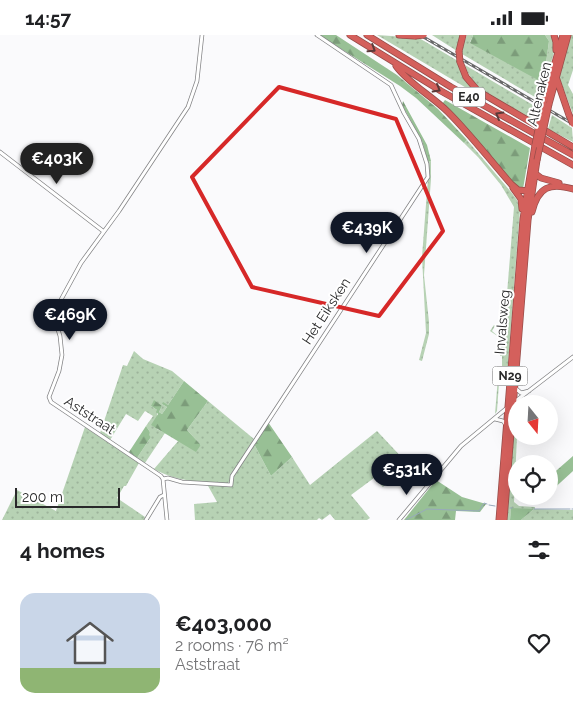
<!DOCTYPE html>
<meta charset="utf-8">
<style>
body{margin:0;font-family:Raleway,sans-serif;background:#f2f2f2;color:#202124;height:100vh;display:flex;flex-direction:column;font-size:19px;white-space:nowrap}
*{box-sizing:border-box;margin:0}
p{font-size:16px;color:#757577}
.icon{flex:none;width:28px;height:28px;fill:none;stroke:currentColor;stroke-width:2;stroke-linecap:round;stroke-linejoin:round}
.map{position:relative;height:485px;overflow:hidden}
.side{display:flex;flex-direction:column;background:#fff;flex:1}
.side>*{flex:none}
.needle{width:32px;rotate:162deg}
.fabs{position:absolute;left:508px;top:360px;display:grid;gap:10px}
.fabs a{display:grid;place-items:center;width:50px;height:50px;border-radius:50%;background:#fff;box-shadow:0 5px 20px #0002;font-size:25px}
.scale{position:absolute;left:15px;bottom:12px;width:105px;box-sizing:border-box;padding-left:5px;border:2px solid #29292a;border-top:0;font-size:14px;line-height:18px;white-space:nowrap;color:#29292a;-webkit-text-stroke:4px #fff;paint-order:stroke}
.price{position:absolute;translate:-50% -42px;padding:0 11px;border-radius:18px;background:#111827;color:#fff;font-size:16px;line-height:32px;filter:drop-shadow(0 1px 2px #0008)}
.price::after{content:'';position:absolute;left:50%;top:30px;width:15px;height:11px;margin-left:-8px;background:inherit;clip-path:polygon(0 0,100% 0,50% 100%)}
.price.on{background:#222;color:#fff}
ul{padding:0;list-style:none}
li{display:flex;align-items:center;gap:15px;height:125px;padding:0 20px}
li span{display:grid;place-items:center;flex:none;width:140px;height:100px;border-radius:15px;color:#555}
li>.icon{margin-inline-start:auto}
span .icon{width:60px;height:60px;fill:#fffc;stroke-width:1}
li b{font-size:21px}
h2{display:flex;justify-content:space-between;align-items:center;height:60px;padding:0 20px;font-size:21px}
.status{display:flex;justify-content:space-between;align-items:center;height:35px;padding:0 25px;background:#fff;direction:ltr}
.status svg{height:14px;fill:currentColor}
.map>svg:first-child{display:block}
</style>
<div class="status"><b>14:57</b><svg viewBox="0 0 49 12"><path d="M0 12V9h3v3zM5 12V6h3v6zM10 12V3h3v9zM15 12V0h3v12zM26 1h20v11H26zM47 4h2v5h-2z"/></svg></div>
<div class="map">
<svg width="573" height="485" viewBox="0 0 573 485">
<defs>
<pattern id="green-dots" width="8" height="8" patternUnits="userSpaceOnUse" patternTransform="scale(1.25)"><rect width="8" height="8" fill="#b7d2b4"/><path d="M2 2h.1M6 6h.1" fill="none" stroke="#9db49b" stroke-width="1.8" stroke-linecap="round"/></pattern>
<pattern id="forest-firs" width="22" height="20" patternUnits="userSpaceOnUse" patternTransform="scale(1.25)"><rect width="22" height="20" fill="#98c095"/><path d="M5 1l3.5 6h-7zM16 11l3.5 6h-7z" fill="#7c9c7a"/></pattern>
</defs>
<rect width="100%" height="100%" fill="#fafafc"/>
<!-- green -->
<path fill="url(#green-dots)" d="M 377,0 L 419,3 L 458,26 C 463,44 472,53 485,64 Z
M 432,0 L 461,0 L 457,16 Z
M 467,0 L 473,0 L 470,7 L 546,28 L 549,6 L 545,0 L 550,0 L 554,6 L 555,14 L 540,65 L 462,19 L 463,9 Z
M 571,0 L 573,0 L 573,35 L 568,50 L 573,59 L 573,79 L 559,42 Z
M 465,30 L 538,73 L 535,87 C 511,73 474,60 465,30 Z
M 552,80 L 572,93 L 573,107 L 548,94 Z
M 467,105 L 511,157 L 517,165 L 520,175 L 507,342 L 506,345 L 502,346 L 499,348 L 497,376 L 495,379 L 498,342 L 502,341 L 502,321 L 500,321 L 501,296 L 495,291 L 492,296 L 499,302 L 490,296 L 494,290 L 504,296 L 514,172 L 501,150 L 478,122 L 464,108 Z
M 431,126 L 431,144 L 424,240 L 429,287 L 429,299 L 422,326 L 419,325 L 426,298 L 422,222 L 428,143 L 428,127 Z
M 134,316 L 143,324 L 172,336 L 184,346 L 168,370 L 162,369 L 167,372 L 162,379 L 159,377 L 162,371 L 151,371 L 157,375 L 157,394 L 165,398 L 145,428 L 137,423 L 151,402 L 148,400 L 150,397 L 146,391 L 153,381 L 145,376 L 138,386 L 126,379 L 110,405 L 100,398 L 123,330 L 127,331 Z
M 208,366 L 254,404 L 232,439 L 230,446 L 227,449 C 201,447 177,447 154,434 L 179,405 L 196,416 L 201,410 L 187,395 Z
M 516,369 L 517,401 L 514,467 L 519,471 L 535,472 L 535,474 L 573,475 L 573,485 L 521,485 L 534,474 L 511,474 L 510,485 L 507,485 Z
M 85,392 L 139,428 L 126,451 L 124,451 L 117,463 L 145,482 L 144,485 L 2,485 L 17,455 L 56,476 Z
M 377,396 L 407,428 L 383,452 L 374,443 L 351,460 L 370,483 L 367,485 L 335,485 L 330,479 L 322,485 L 319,483 L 317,485 L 195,485 L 194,469 L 217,467 L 207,449 L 231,451 L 233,442 L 254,409 L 271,441 L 292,422 L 310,450 Z"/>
<!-- forest -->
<path fill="url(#forest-firs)" d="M 319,0 L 336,0 L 397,40 L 438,74 L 467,105 L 464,108 L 416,63 L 400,51 Z
M 473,0 L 545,0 L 549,6 L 546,28 L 540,46 L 470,8 Z
M 445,65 L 530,113 L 523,154 L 518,153 L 442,69 Z
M 403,66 L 427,110 L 431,126 L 428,127 L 422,106 L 402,70 Z
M 184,346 L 208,366 L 187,395 L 201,410 L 196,417 L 151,390 L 158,379 L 156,377 L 157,375 L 151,371 L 154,365 L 162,371 L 159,377 L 162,379 L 167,372 L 162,369 L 163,367 L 168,370 Z
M 268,387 L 292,422 L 271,441 L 254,409 Z
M 146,391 L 150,397 L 149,400 L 151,402 L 137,423 L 129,417 Z
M 573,421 L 573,436 L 549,458 L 549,442 Z
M 436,445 L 462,462 L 486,469 L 480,477 L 456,476 L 455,485 L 404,485 Z
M 511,473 L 534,474 L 521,485 L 510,485 Z"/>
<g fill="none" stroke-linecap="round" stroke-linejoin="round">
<!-- stream -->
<path stroke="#97a9bc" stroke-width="1" d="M 489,470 L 495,471
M 510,473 L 512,473
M 534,474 L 570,474
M 572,474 L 573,474
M 406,485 L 427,474 L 479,476 L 484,468 L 487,469"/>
<defs>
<path id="street" d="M 0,117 L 103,196
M 514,352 L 521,358 L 529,356
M 513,368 L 573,322
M 495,384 L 503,386 L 506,390
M 163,444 L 168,443 L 182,447 L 231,450 L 232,441 L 428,142 L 427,129 L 419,104 L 404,78 L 391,50 L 317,0
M 146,485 L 160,462 L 164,460
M 167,485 L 163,444 L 161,441 L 51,367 L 49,362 L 59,336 L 62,320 L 60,301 L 54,282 L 57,272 L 81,228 L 119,176 L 188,72 L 197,46 L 202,0
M 399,485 L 461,411 L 507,373"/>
<path id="highway" d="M 350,0 L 441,56 L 573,130
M 367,0 L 451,52 L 573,120
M 399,0 L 415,1
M 554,0 L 556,7 L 556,15
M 459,16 L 463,0
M 460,27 L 466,42 L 478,56 L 573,112
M 396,31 C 408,48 432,61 448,77 C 470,99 490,125 511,149 L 518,155 L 529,156
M 556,42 L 569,80
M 544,66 L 563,0
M 549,69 L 568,0
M 533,137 L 541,143 L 559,148
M 513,153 L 521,164 L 522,174
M 532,177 C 538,152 550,147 573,154
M 499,485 L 523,184 L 535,110
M 504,485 L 528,185 L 537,125"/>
</defs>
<!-- street casing -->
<use href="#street" stroke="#838385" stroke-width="4.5"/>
<!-- highway casing -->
<use href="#highway" stroke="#984d4a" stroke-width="7"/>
<!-- street -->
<use href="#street" stroke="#fff" stroke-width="3"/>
<!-- highway -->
<use href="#highway" stroke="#d4605c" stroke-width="5.5"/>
<defs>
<path id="rail" d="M 420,0 L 573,89"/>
</defs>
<!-- rail casing -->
<use href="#rail" stroke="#686869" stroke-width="3"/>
<!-- rail -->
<use href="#rail" stroke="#fff" stroke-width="1" stroke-dasharray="4" stroke-linecap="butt"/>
<defs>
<path id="highway-bridge" d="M 415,1 L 424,0
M 459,16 L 460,27
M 569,80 L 573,89
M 535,110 L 544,66
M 537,125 L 549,69"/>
</defs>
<!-- highway-bridge casing -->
<use href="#highway-bridge" stroke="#984d4a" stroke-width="7" stroke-linecap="butt"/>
<!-- highway-bridge -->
<use href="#highway-bridge" stroke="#d4605c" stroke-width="5.5"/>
</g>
<!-- one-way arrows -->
<defs><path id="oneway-chevron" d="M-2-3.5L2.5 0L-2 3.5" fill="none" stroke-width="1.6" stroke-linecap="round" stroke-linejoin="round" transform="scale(1.25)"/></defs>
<g stroke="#5c3a39">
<use href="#oneway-chevron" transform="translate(372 14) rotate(33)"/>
<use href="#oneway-chevron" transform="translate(437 54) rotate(30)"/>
<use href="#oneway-chevron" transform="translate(499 80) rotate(-150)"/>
</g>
<!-- marked area -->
<path fill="none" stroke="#d62828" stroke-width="4" stroke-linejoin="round" d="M 279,52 L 396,84 L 443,196 L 379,281 L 252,252 L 192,142 Z"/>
<g text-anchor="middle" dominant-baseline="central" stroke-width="4" stroke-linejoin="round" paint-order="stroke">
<!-- shield labels -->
<g fill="#fff" stroke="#69696a" stroke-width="1">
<rect x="453" y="52.5" width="32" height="19" rx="4"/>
<rect x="492.5" y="331.5" width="35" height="19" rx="4"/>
</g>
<g font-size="12" font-weight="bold" fill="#29292a">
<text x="469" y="62">E40</text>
<text x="510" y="341">N29</text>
</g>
<!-- street labels -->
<g font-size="14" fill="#29292a" stroke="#fff">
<text transform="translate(539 59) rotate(-77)">Altenaken</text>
<text transform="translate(326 276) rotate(-57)">Het Eiksken</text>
<text transform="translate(502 287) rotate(-85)">Invalsweg</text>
<text transform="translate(90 380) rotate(33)">Aststraat</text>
</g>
</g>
</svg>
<div class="fabs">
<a><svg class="needle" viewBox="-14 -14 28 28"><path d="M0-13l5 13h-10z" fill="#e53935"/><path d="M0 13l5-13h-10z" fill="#757577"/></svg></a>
<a><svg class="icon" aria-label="locate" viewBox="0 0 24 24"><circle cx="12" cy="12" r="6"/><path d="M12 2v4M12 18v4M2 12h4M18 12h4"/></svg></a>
</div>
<div class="scale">200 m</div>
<b class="price on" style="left:57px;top:150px">€403K</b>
<b class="price" style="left:367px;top:219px">€439K</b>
<b class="price" style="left:70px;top:306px">€469K</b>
<b class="price" style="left:407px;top:461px">€531K</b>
</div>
<section class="side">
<h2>4 homes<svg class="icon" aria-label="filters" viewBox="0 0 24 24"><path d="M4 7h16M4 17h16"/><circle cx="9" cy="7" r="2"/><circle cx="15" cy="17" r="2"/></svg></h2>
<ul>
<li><span style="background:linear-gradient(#c9d6e8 75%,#8fb573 0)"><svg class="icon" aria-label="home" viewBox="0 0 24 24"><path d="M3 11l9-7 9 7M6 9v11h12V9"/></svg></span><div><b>€403,000</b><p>2 rooms · 76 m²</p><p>Aststraat</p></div><svg class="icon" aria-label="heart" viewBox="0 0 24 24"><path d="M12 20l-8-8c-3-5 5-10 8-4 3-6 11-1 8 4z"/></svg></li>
</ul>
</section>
